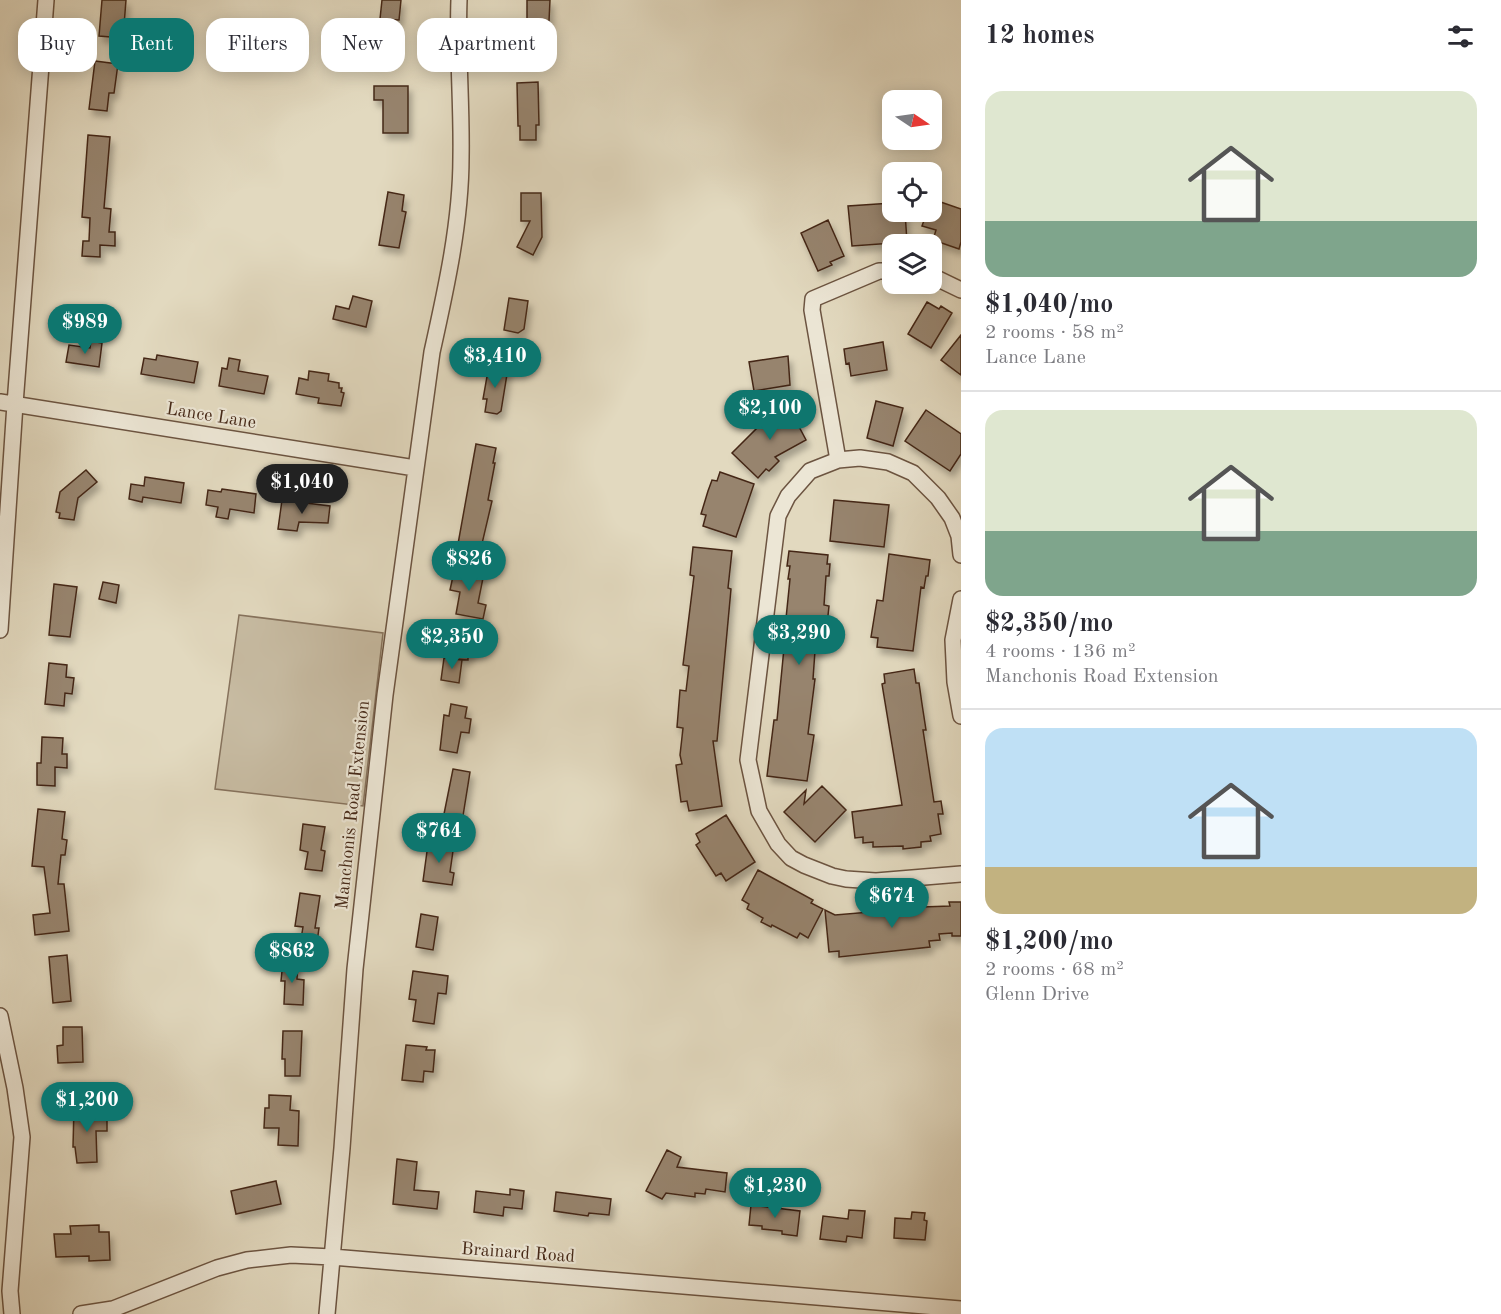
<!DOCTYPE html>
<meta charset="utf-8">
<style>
body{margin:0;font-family:"Old Standard TT",serif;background:#f7f7f7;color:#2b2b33;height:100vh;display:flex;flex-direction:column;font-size:22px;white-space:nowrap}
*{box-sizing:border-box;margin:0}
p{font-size:20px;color:#7c7c81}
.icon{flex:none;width:33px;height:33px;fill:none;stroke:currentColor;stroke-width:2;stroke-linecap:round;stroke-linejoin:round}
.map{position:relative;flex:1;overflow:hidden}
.details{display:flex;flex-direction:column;background:#fff;width:540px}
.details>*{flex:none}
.top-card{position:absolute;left:18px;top:18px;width:570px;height:54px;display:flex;gap:12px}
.needle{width:39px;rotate:103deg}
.buttons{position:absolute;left:882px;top:90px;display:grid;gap:12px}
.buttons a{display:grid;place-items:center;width:60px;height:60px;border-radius:12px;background:#fff;box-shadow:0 3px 15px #0003;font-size:30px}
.price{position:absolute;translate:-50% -51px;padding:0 14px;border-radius:21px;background:#0f766e;color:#fff;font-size:20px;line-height:39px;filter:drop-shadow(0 2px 3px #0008)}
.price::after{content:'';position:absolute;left:50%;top:36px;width:18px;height:14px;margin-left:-9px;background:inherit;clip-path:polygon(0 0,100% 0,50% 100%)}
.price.selected{background:#222;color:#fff}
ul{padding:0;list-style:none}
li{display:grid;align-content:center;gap:12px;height:318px;padding:0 24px}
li+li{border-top:2px solid #e1e1e2}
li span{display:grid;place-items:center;height:186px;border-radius:18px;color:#555}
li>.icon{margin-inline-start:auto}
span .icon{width:108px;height:108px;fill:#fffc;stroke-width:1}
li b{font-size:26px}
h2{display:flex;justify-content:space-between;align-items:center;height:72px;padding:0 24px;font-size:26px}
.tag{padding:0 21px;border-radius:18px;background:#fff;box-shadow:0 3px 15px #0003;font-size:21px;line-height:54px}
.tag.selected{background:#0f766e;color:#fff}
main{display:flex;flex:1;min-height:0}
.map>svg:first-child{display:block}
</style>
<main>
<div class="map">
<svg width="961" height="1314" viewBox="0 0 961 1314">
<defs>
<filter id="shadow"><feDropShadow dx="3.5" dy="6" stdDeviation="3" flood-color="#0004"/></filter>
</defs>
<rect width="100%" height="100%" fill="#e2d9bf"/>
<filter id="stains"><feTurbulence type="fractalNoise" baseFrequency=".00333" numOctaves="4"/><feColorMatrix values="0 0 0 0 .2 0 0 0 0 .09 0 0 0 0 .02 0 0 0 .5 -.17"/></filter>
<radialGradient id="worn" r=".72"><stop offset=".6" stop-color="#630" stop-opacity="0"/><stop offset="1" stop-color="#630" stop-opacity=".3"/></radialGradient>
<!-- green -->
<path fill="#c7bba2" stroke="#86725c" stroke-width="1.5" d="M 239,615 L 383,633 L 363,806 L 215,789 Z"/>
<!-- building -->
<path fill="#97846e" stroke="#452817" stroke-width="1.5" filter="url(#shadow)" d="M 102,0 L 126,0 L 123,38 L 99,36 Z
M 382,0 L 401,0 L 399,20 L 380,19 Z
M 527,0 L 550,0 L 549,21 L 527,20 Z
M 95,61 L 118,64 L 114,93 L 109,93 L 107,111 L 89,109 Z
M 538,82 L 539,125 L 536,125 L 536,140 L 520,140 L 520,126 L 518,126 L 517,83 Z
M 374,86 L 408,86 L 408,133 L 383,133 L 383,100 L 374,100 Z
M 88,135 L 110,137 L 104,208 L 111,209 L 109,232 L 115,232 L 115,246 L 100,245 L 100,257 L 82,256 L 83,241 L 89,241 L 90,218 L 82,217 Z
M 388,192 L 404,195 L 402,211 L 406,212 L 399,248 L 379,245 Z
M 521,193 L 541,193 L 542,237 L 533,255 L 517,247 L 530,221 L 521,221 Z
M 932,199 L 961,209 L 961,242 L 959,249 L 933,240 L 936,230 L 922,226 L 927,212 L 932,212 Z
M 892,203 L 892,212 L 905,212 L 907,242 L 852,246 L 848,206 Z
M 828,220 L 844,256 L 830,262 L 832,265 L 818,271 L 801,233 Z
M 353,296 L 372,301 L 366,327 L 333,319 L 336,306 L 349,309 Z
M 509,298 L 528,301 L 524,329 L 518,333 L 504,330 Z
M 927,302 L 939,309 L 941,306 L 952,313 L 931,348 L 908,334 Z
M 961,335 L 961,375 L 941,360 Z
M 91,341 L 102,343 L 99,367 L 66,362 L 69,345 L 90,348 Z
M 883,342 L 887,370 L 851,376 L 849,363 L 846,364 L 844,349 Z
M 157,355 L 198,362 L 194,383 L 141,374 L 144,358 L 156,360 Z
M 788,356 L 790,385 L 754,391 L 749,362 Z
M 229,358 L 240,360 L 238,371 L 268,376 L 264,394 L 219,386 L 222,368 L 227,369 Z
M 489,365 L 508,368 L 501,411 L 497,414 L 485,412 L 487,399 L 483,399 Z
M 309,371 L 329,374 L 328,381 L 339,383 L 339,388 L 342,388 L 341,392 L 344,393 L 341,406 L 318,403 L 319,398 L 296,394 L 299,378 L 308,380 Z
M 876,401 L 903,408 L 893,446 L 867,438 Z
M 787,404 L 806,440 L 775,457 L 779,461 L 769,471 L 766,469 L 758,478 L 732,453 L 764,421 L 762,417 Z
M 926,410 L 961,434 L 961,454 L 950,471 L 905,441 Z
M 476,444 L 496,448 L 493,463 L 495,463 L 488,500 L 492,501 L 481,548 L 458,544 Z
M 86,470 L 97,482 L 78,498 L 74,520 L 59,518 L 60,513 L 56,512 L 60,492 Z
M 720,472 L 754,484 L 736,537 L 703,526 L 706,515 L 701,514 L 708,491 L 712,480 L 717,481 Z
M 145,477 L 184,483 L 181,503 L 143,497 L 142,502 L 129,499 L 131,484 L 144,486 Z
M 222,489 L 256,494 L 254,513 L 230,509 L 228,519 L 216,517 L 218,507 L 206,505 L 208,490 L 221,492 Z
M 282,500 L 330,506 L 328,523 L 299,522 L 297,531 L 278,529 Z
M 834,500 L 889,505 L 884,547 L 830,541 Z
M 693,547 L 732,551 L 728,588 L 731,589 L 717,741 L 713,741 L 722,806 L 689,811 L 687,801 L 681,802 L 676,765 L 682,764 L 680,755 L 683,728 L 677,727 L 680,690 L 686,691 L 689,666 L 683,665 L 694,576 L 690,575 Z
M 789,551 L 828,555 L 827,564 L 830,564 L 829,576 L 826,576 L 824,605 L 829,606 L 825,643 L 820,642 L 819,652 L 815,651 L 813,679 L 815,679 L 808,734 L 814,735 L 807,781 L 767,776 L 774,720 L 777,720 L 784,648 L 783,648 L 790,579 L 788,579 L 790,566 L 787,566 Z
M 889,554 L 930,560 L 928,576 L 926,576 L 924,588 L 921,587 L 913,651 L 877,647 L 878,638 L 871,637 L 877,600 L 883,601 Z
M 455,567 L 484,573 L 478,603 L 486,605 L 483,619 L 456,614 L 460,592 L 450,590 Z
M 103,582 L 119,585 L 116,603 L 99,599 Z
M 54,584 L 77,587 L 70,637 L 49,635 Z
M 457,639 L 473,641 L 471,655 L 468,655 L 468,660 L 454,659 Z
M 444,658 L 462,660 L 459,683 L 441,680 Z
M 49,663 L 67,665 L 66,677 L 74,678 L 72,694 L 65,693 L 64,706 L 45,704 Z
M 914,669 L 916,683 L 919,683 L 922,704 L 926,730 L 923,730 L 925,743 L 934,802 L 941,801 L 943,814 L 938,814 L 941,834 L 930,836 L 931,841 L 921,842 L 921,847 L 903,849 L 903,846 L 873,847 L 873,842 L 863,843 L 863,837 L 855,838 L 852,812 L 902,805 L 882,684 L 885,683 L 884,674 Z
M 451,704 L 467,707 L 465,718 L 471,719 L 469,733 L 461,732 L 457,753 L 440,750 L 444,715 L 449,716 Z
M 42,737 L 63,738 L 62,754 L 67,754 L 67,768 L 55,767 L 55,786 L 37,785 L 37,763 L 41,763 Z
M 453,769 L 470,772 L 462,822 L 443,819 Z
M 822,786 L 846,810 L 815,842 L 784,812 L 806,790 L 804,804 Z
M 38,809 L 65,812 L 62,839 L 67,840 L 65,855 L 61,855 L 58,884 L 64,884 L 69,931 L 35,935 L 33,915 L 50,913 L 44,867 L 32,866 Z
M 726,815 L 755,862 L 726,881 L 721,873 L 716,876 L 696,845 L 700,842 L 696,834 Z
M 303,824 L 325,827 L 321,850 L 325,851 L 322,871 L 305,869 L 308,852 L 300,850 Z
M 440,842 L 454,844 L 450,872 L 454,873 L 452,885 L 423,881 L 428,844 L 440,845 Z
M 758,870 L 813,900 L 811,903 L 823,909 L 808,938 L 800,933 L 797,938 L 772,925 L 771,927 L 761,922 L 763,918 L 747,909 L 749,904 L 742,900 Z
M 300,893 L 320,896 L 315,928 L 319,928 L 317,942 L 301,939 L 303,927 L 295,926 Z
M 949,902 L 961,902 L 961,936 L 952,936 L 952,933 L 939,934 L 940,940 L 929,941 L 930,947 L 839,957 L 839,951 L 829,952 L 825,910 L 835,915 L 870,912 L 870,914 L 895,912 L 894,907 L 922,905 L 922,907 L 950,906 Z
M 421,914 L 438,917 L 433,950 L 416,947 Z
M 67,955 L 71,1001 L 53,1003 L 49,957 Z
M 283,961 L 298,962 L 297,979 L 304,980 L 303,1005 L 284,1004 L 285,981 L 281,981 Z
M 413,971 L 448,976 L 446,994 L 438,993 L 434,1024 L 413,1021 L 416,1000 L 409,999 Z
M 63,1027 L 82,1027 L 83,1062 L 58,1063 L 57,1046 L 63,1045 Z
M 283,1031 L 302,1031 L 300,1076 L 285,1076 L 285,1059 L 282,1059 Z
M 406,1045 L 427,1047 L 426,1050 L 435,1050 L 433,1072 L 424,1071 L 423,1082 L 402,1080 Z
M 269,1095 L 291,1096 L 290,1110 L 299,1111 L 298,1146 L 278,1145 L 279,1128 L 264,1128 L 265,1108 L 269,1108 Z
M 96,1106 L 96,1120 L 107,1119 L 107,1131 L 96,1131 L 97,1162 L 77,1163 L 75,1147 L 73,1147 L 74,1107 Z
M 667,1150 L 681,1157 L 677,1167 L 727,1173 L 725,1192 L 706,1189 L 705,1194 L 695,1193 L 695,1197 L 666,1193 L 662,1199 L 646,1191 Z
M 397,1159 L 417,1162 L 414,1190 L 439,1192 L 437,1209 L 393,1204 Z
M 276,1181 L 281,1204 L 236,1214 L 231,1191 Z
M 510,1189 L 524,1191 L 522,1209 L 504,1207 L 503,1216 L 474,1212 L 476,1191 L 510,1195 Z
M 556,1192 L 611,1199 L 609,1215 L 589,1213 L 588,1216 L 554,1211 Z
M 751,1205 L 800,1211 L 797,1236 L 782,1234 L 782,1231 L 762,1229 L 762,1226 L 749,1225 Z
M 849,1210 L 865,1211 L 862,1238 L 847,1236 L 846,1242 L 820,1239 L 823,1216 L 848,1219 Z
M 912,1212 L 925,1213 L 924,1220 L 927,1221 L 925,1240 L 894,1238 L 895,1218 L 911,1219 Z
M 99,1225 L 99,1232 L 109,1232 L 110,1260 L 89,1261 L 89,1256 L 56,1257 L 54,1234 L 71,1234 L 70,1226 Z"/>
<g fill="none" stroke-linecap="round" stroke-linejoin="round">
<defs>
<path id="minor" d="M 932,276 L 961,290
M 0,402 L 415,468
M 838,460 L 812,310 L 813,299 L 879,271 L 892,271
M 961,555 L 959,536 L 952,518 L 938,498 L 913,473 L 888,462 L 860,458 L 838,460 L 810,471 L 788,496 L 778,516 L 748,760 L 759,811 L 778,844 L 791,858 L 804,865 L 832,876 L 846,879 L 876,881 L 961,874
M 961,599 L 953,640 L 955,682 L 961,716
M 0,630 L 15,404 L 46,0
M 0,1016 L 15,1088 L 22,1137 L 10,1291 L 12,1314
M 81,1314 L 113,1309 L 217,1268 L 247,1260 L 291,1255 L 332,1257 L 961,1309
M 327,1314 L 342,1148 L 355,969 L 385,695 L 432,352 C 446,289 461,222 461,157 C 462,104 457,52 459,0"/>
</defs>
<!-- minor casing -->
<use href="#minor" stroke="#6c5441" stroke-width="18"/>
<!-- minor -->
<use href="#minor" stroke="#ece6d5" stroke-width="15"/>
</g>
<g text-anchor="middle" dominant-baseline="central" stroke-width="4.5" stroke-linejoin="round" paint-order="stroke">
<!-- street labels -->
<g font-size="18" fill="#452817" stroke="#ece6d5">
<text transform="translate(211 416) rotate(9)">Lance Lane</text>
<text transform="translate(353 805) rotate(-84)">Manchonis Road Extension</text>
<text transform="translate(518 1253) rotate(4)">Brainard Road</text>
</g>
</g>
<rect width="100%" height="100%" filter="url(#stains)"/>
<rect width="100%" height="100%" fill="url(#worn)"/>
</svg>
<div class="buttons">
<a><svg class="needle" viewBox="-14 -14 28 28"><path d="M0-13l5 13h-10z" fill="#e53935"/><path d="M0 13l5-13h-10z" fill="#7c7c81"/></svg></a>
<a><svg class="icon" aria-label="locate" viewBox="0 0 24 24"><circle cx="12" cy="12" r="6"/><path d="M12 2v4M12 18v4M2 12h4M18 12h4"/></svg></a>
<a><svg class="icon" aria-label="layers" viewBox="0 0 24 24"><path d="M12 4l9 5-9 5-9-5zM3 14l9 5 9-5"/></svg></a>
</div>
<b class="price" style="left:85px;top:355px">$989</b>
<b class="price" style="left:495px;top:389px">$3,410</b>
<b class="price" style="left:770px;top:441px">$2,100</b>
<b class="price selected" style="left:302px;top:515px">$1,040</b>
<b class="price" style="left:469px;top:592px">$826</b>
<b class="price" style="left:799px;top:666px">$3,290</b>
<b class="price" style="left:452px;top:670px">$2,350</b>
<b class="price" style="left:439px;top:864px">$764</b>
<b class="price" style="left:892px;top:929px">$674</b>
<b class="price" style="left:292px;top:984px">$862</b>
<b class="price" style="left:87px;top:1133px">$1,200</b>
<b class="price" style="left:775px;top:1219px">$1,230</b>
<div class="top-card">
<a class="tag">Buy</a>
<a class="tag selected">Rent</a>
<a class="tag">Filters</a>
<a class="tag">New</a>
<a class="tag">Apartment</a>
</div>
</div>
<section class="details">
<h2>12 homes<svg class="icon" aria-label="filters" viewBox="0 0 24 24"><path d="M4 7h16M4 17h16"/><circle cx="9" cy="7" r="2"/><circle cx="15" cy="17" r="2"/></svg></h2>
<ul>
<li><span style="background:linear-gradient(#dfe7d0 70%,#7fa58c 0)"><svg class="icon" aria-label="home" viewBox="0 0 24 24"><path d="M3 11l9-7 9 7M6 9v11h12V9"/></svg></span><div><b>$1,040/mo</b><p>2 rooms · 58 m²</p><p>Lance Lane</p></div></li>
<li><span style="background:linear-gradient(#dfe7d0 65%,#7fa58c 0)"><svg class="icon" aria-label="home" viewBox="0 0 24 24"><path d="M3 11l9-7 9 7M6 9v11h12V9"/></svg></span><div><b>$2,350/mo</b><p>4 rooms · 136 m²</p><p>Manchonis Road Extension</p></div></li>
<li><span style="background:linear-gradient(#bfe0f5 75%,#c2b280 0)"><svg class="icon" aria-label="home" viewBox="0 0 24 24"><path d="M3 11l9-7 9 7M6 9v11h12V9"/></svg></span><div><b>$1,200/mo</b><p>2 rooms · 68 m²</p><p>Glenn Drive</p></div></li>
</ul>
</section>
</main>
